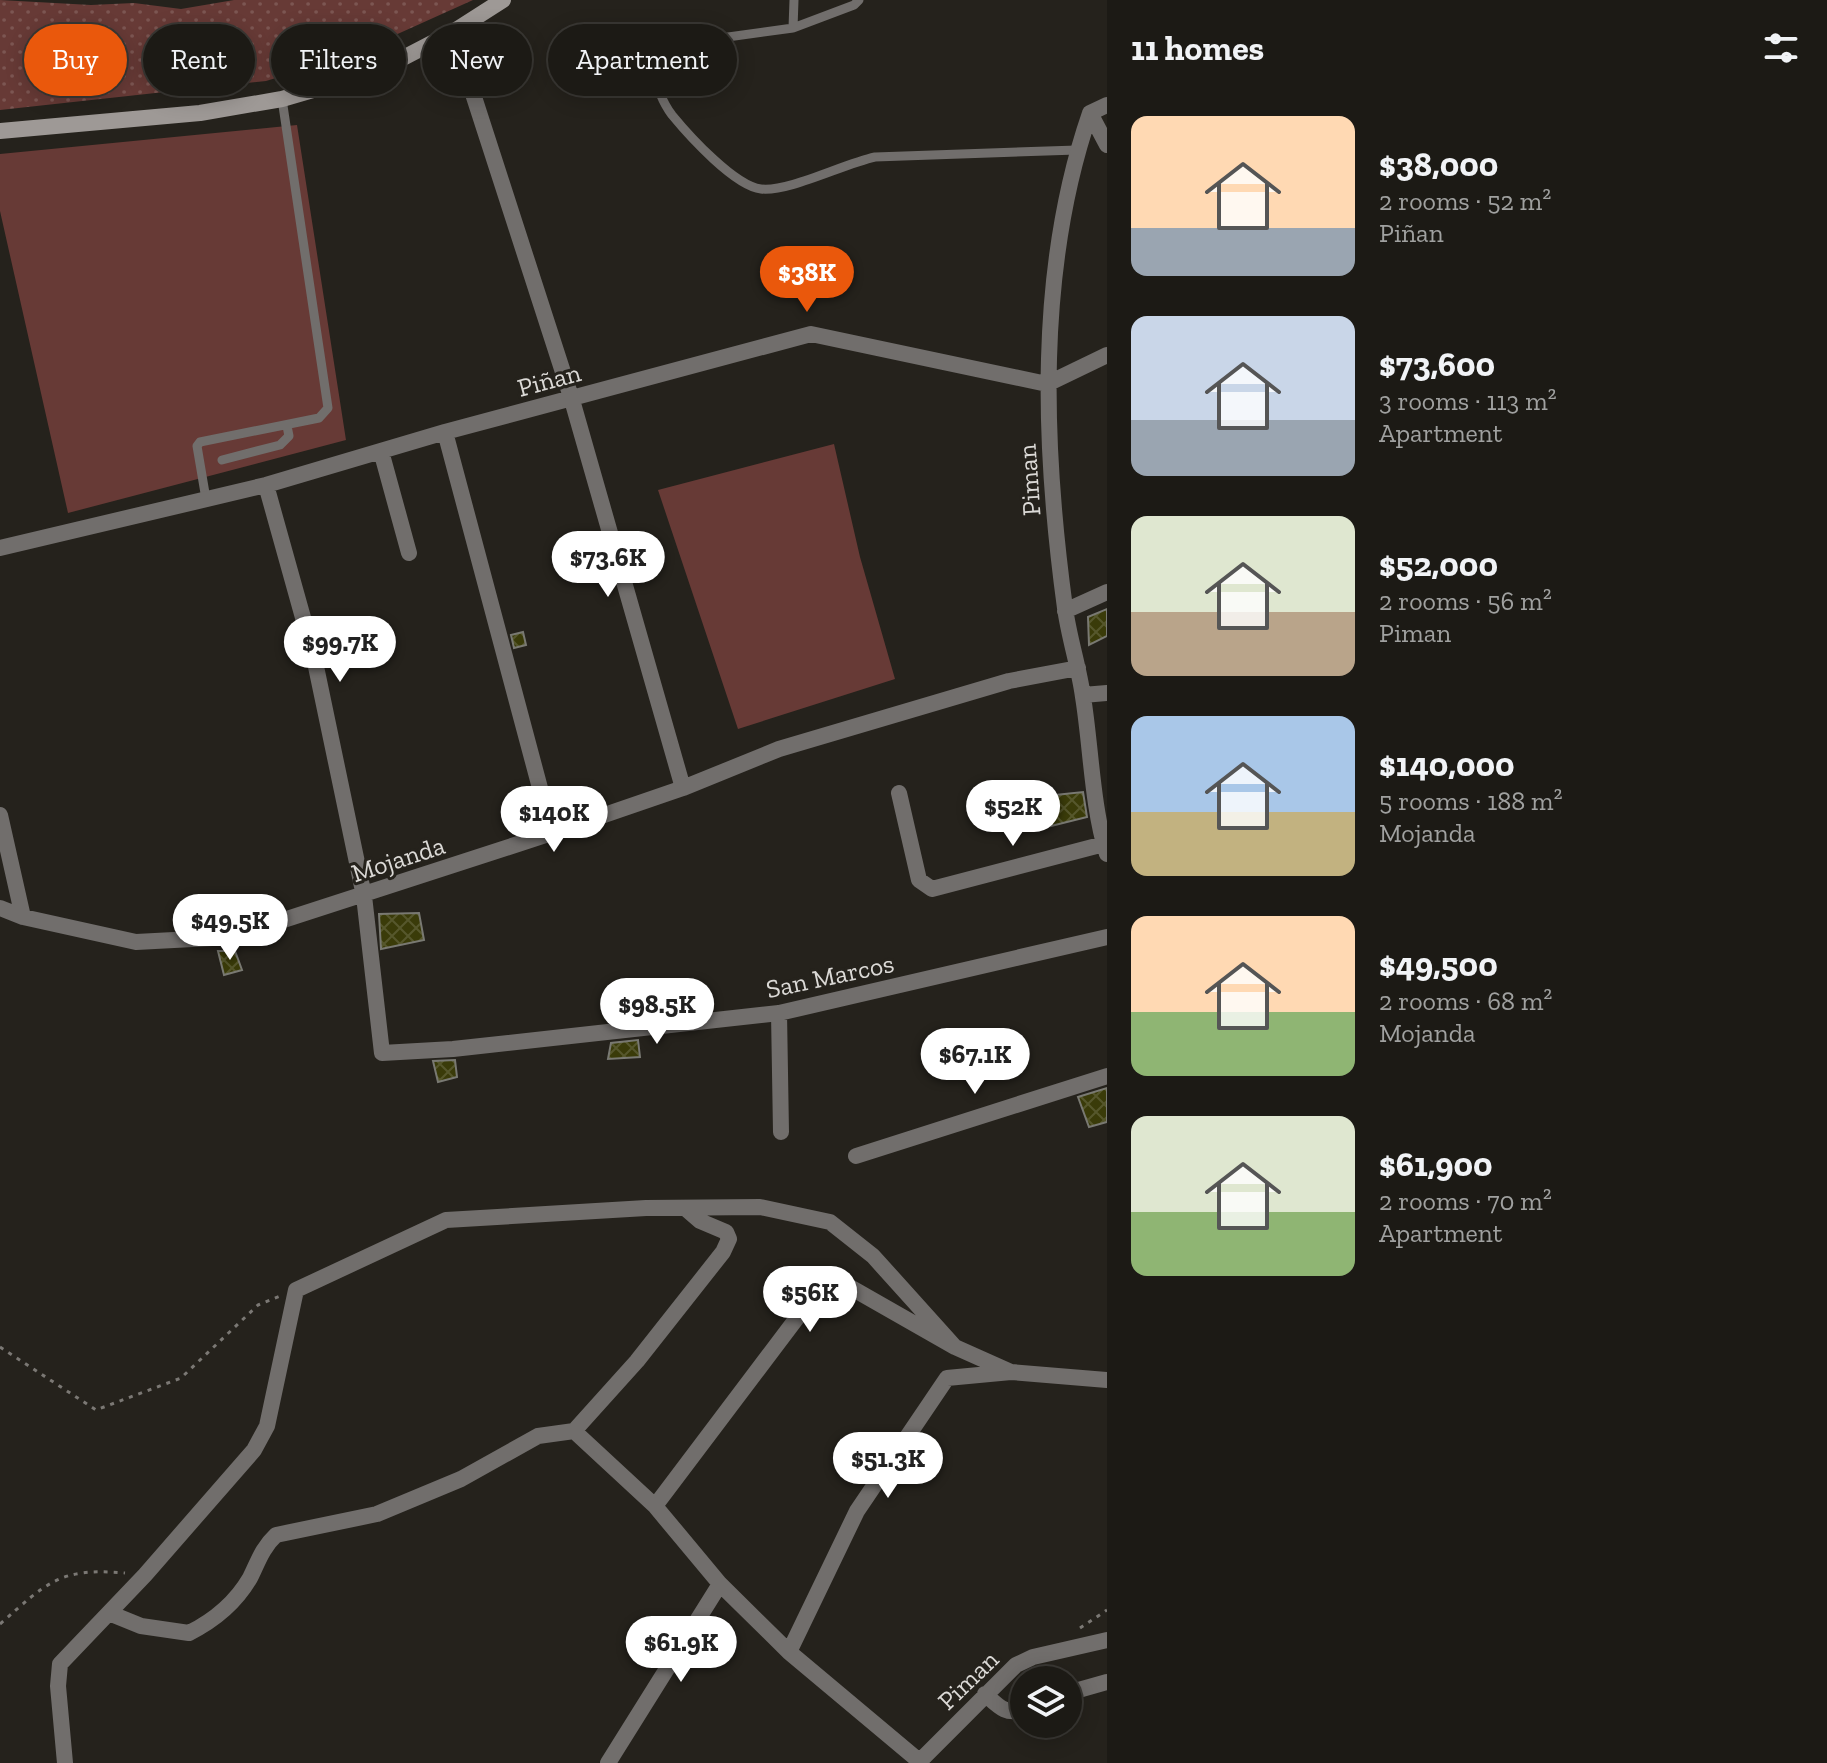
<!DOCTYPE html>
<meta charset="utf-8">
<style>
body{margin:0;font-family:"Zilla Slab",serif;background:#25231e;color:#f1f3f6;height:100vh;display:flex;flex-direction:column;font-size:30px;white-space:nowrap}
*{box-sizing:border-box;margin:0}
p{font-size:26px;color:#a0a1a0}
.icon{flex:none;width:44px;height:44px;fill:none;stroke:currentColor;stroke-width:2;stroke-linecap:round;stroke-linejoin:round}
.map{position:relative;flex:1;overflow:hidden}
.side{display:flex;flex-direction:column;background:#1c1a15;width:720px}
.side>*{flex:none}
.guide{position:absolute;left:24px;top:24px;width:760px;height:72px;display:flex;gap:16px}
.tools{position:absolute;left:1010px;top:1666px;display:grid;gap:16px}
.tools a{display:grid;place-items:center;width:72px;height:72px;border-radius:50%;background:#1c1a15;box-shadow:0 4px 20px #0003,0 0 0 2px #3a3834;font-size:40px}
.price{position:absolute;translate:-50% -68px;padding:0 18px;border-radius:28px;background:#fff;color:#222;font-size:26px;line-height:52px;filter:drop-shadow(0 2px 4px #0008)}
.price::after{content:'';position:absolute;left:50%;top:48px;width:24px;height:18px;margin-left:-12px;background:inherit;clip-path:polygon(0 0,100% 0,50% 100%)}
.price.active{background:#ea580c;color:#fff}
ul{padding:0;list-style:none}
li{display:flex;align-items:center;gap:24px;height:200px;padding:0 24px}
li span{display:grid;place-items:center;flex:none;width:224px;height:160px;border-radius:16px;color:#555}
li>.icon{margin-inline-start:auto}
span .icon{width:96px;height:96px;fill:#fffc;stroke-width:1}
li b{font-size:34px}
h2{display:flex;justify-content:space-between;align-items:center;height:96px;padding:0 24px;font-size:34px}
.pill{padding:0 28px;border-radius:36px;background:#1c1a15;box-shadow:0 4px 20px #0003,0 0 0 2px #3a3834;font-size:28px;line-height:72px}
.pill.active{background:#ea580c;color:#fff}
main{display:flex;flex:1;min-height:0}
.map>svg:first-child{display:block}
</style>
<main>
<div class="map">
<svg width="1107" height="1763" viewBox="0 0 1107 1763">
<defs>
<pattern id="park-dots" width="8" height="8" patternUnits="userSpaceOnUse" patternTransform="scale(2)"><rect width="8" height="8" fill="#673a36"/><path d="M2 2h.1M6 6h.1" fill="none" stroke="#7c5652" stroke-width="1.8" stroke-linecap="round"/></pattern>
<pattern id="building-cross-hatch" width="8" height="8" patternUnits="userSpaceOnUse" patternTransform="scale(2)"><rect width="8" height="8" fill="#3a3b09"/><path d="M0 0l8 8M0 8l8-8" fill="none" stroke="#56572c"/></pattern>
</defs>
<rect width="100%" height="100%" fill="#25221c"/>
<!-- park -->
<path fill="url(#park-dots)" d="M 0,0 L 91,5 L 134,3 L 181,9 L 234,0 L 473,0 L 351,55 L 266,81 L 0,110 Z"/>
<!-- pitch -->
<path fill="#673a36" d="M 297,125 L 346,440 L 68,513 L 0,211 L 0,154 Z
M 834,444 L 860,557 L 895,679 L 738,729 L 658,490 Z"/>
<!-- building -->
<path fill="url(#building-cross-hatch)" stroke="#797972" stroke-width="2" d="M 1107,609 L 1107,636 L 1089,645 L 1088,617 Z
M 523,632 L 526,645 L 514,648 L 511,635 Z
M 1083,792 L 1087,817 L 1051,826 L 1046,796 Z
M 419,913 L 424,940 L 381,949 L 379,914 Z
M 218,951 L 235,951 L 242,970 L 224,975 Z
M 638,1040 L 640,1057 L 608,1059 L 611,1043 Z
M 455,1060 L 457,1077 L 438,1082 L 433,1061 Z
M 1107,1088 L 1107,1122 L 1089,1127 L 1078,1097 Z"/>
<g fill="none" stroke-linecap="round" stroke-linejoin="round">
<!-- path -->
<path stroke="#7b7874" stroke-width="3" stroke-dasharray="4 6" stroke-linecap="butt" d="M 0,1347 L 96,1410 L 181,1378 L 258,1305 L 280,1296
M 0,1624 C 47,1583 59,1567 125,1573
M 1080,1628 L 1107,1610"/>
<!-- lane -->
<path stroke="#716e6c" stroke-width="9" d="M 859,0 L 854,5 L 793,28 L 670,45 L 652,70 C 657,86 662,102 672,115 C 690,137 735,186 761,189 C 789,192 843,164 875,157 L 1077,150
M 793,28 L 794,0
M 222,460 L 280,445 L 289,436 L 287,426
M 206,499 L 197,446 L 200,442 L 319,418 L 328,408 L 282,99"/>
<!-- street -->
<path stroke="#716e6c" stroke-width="16" d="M 453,32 L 572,400 L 683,788
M 1090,113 C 1036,270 1043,446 1065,608 C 1069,638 1079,667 1083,697 C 1091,746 1092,807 1107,854
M 1090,113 L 1107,145
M 1090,113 L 1107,105
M 445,432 L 552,833
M 381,451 L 409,553
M 266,485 L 314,657 L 364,896 L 382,1053 L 453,1049 L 779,1013 L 1107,937
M 0,548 L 266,485 L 445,432 L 811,334 L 1047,384 L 1107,355
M 1065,611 L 1107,592
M 1083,695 L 1107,693
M 899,793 L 919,880 L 932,889 L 1104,844
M 0,815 L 23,917
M 0,908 L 23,917 L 136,942 L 231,937 L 552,833 L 683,788 L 779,749 L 1009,681 L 1078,668
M 779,1013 L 781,1132
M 856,1156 L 1107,1076
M 574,1431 L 637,1361 L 723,1252 L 729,1239 L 726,1232 L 700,1221 L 685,1208
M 655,1506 L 818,1290 L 829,1282 L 841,1282 L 955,1347 L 1011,1372
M 109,1613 L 141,1626 L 189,1633 C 213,1621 236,1602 250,1578 C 258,1562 262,1548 276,1535 L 377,1514 L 461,1479 L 538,1436 L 574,1431 L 655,1506 L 720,1584 L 789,1652 L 919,1761
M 789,1652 L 857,1511 L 947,1378 L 1011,1372 L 1107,1380
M 1068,1693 L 1107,1682
M 985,1694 C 998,1706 1006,1716 1024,1709
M 65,1763 L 58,1686 L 60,1664 L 145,1575 L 254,1450 L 267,1426 L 296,1290 L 446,1220 L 646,1208 L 760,1207 L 830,1222 L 873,1256 L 955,1347
M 608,1763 L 720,1584
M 918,1763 L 1016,1665 L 1033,1657 L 1107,1640"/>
<!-- secondary -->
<path stroke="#9e9996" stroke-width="16" d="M 0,131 L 200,113 L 282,99 L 378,71 L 453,32 L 503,0"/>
</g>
<g text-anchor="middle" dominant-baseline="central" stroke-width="6" stroke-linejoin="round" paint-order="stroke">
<!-- street labels -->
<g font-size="26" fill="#dbd9d6" stroke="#25221c">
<text transform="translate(549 380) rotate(-15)">Piñan</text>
<text transform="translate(1029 480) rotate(-94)">Piman</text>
<text transform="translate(398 859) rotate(-18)">Mojanda</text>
<text transform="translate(830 976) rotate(-12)">San Marcos</text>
<text transform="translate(968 1680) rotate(-44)">Piman</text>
</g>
</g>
</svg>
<div class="tools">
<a><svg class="icon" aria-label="layers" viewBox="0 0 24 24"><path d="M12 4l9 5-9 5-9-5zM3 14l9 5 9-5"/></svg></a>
</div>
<b class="price active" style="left:807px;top:314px">$38K</b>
<b class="price" style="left:608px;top:599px">$73.6K</b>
<b class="price" style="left:340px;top:684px">$99.7K</b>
<b class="price" style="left:1013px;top:848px">$52K</b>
<b class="price" style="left:554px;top:854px">$140K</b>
<b class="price" style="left:230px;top:962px">$49.5K</b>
<b class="price" style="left:657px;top:1046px">$98.5K</b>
<b class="price" style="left:975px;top:1096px">$67.1K</b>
<b class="price" style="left:810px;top:1334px">$56K</b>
<b class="price" style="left:888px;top:1500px">$51.3K</b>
<b class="price" style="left:681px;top:1684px">$61.9K</b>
<div class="guide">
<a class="pill active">Buy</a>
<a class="pill">Rent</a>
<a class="pill">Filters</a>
<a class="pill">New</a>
<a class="pill">Apartment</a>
</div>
</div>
<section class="side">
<h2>11 homes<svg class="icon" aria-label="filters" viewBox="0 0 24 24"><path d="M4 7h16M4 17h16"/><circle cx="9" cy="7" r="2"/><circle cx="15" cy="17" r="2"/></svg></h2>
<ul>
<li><span style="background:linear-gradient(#ffd9b3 70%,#9aa5b1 0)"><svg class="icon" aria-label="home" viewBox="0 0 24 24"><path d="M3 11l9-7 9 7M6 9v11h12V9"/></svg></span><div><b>$38,000</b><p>2 rooms · 52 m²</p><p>Piñan</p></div></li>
<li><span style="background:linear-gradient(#c9d6e8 65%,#9aa5b1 0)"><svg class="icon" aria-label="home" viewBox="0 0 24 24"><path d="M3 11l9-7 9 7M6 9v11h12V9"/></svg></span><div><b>$73,600</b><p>3 rooms · 113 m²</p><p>Apartment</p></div></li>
<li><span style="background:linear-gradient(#dfe7d0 60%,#b9a48a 0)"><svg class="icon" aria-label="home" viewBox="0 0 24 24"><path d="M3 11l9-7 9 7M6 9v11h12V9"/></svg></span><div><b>$52,000</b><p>2 rooms · 56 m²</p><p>Piman</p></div></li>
<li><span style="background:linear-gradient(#a9c7e8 60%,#c2b280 0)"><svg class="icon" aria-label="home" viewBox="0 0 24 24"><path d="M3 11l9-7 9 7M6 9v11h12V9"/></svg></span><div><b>$140,000</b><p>5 rooms · 188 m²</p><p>Mojanda</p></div></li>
<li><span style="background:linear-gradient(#ffd9b3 60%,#8fb573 0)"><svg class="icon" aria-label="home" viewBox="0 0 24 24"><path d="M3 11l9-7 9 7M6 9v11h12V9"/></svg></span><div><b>$49,500</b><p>2 rooms · 68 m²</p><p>Mojanda</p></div></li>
<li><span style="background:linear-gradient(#dfe7d0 60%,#8fb573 0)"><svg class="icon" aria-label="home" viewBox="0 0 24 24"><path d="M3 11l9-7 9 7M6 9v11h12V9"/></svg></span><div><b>$61,900</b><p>2 rooms · 70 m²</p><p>Apartment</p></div></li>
</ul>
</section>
</main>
